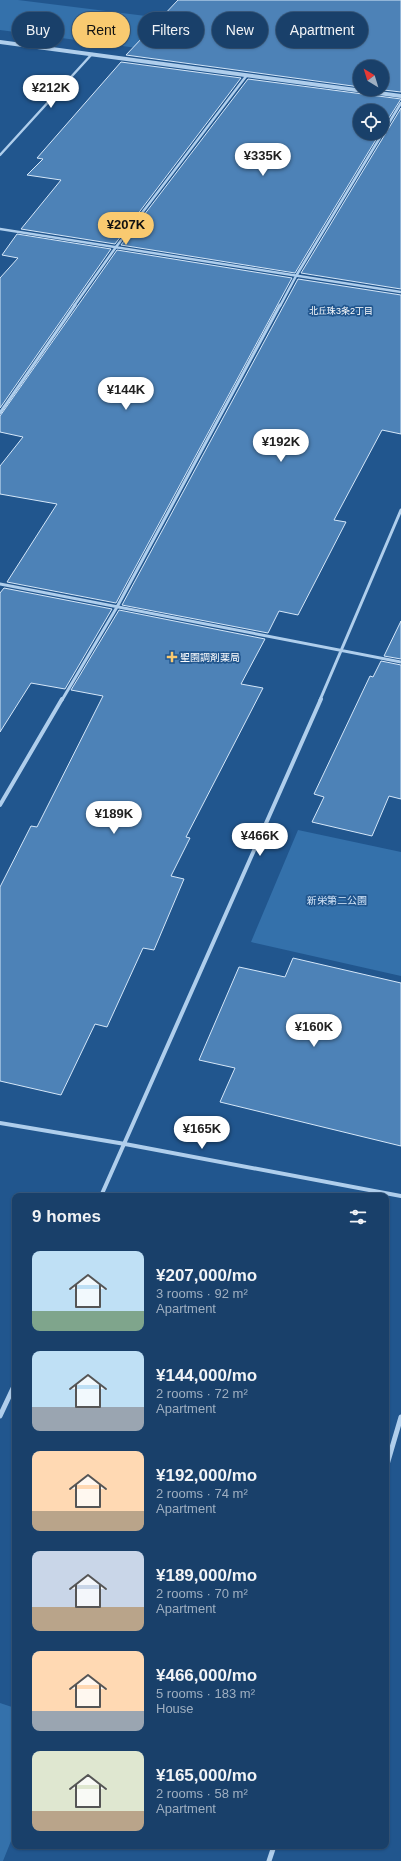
<!DOCTYPE html>
<meta charset="utf-8">
<style>
body{margin:0;font-family:Helvetica,"Noto Sans JP",sans-serif;background:#264b72;color:#f1f3f6;height:100vh;display:flex;flex-direction:column;font-size:15px;white-space:nowrap}
*{box-sizing:border-box;margin:0}
p{font-size:13px;color:#9fafc1}
.icon{flex:none;width:22px;height:22px;fill:none;stroke:currentColor;stroke-width:2;stroke-linecap:round;stroke-linejoin:round}
.map{position:relative;flex:1;overflow:hidden}
.panel{position:absolute;left:12px;top:1193px;width:377px;height:656px;display:flex;flex-direction:column;background:#19406a;border-radius:8px;box-shadow:0 1px 3px #0004,0 0 0 1px #37597e}
.panel>*{flex:none}
.banner{position:absolute;left:12px;top:12px;width:377px;height:36px;display:flex;gap:8px}
.needle{width:26px;rotate:322deg}
.controls{position:absolute;left:353px;top:60px;display:grid;gap:8px}
.controls a{display:grid;place-items:center;width:36px;height:36px;border-radius:50%;background:#19406a;box-shadow:0 1px 3px #0004,0 0 0 1px #37597e;font-size:20px}
.price{position:absolute;translate:-50% -34px;padding:0 9px;border-radius:14px;background:#fff;color:#222;font-size:13px;line-height:26px;filter:drop-shadow(0 1px 2px #0008)}
.price::after{content:'';position:absolute;left:50%;top:24px;width:12px;height:9px;margin-left:-6px;background:inherit;clip-path:polygon(0 0,100% 0,50% 100%)}
.price.on{background:#f9ca70;color:#111}
ul{padding:0;list-style:none}
li{display:flex;align-items:center;gap:12px;height:100px;padding:0 20px}
li span{display:grid;place-items:center;flex:none;width:112px;height:80px;border-radius:8px;color:#555}
li>.icon{margin-inline-start:auto}
span .icon{width:48px;height:48px;fill:#fffc;stroke-width:1}
li b{font-size:17px}
h2{display:flex;justify-content:space-between;align-items:center;height:48px;padding:0 20px;font-size:17px}
.pill{padding:0 14px;border-radius:18px;background:#19406a;box-shadow:0 1px 3px #0004,0 0 0 1px #37597e;font-size:14px;line-height:36px}
.pill.on{background:#f9ca70;color:#111}
.map>svg:first-child{display:block}
</style>
<div class="map">
<svg width="401" height="1861" viewBox="0 0 401 1861">
<rect width="100%" height="100%" fill="#21568e"/>
<!-- green -->
<path fill="#3471ab" d="M 0,0 L 18,0 L 401,48 L 382,67 L 360,67 L 360,77 L 0,30 Z
M 298,830 L 401,852 L 401,976 L 251,942 Z
M 0,1703 L 15,1708 L 15,1831 L 3,1861 L 0,1861 Z"/>
<!-- building -->
<path fill="#4d82b7" stroke="#d5e7f9" d="M 178,0 L 401,0 L 401,92 L 375,89 L 382,89 L 382,67 L 360,67 L 360,87 L 126,55 Z
M 121,62 L 241,78 L 115,244 L 21,229 L 61,180 L 27,175 L 43,159 L 37,158 Z
M 248,79 L 401,99 L 382,129 L 382,111 L 360,111 L 360,133 L 380,133 L 295,273 L 121,245 Z
M 401,108 L 401,289 L 301,273 Z
M 17,234 L 111,249 L 0,408 L 0,278 L 18,258 L 2,255 Z
M 117,250 L 292,278 L 116,603 L 7,582 L 57,504 L 0,494 L 0,466 L 23,437 L 0,432 L 0,416 Z
M 298,279 L 401,295 L 401,434 L 382,430 L 334,520 L 346,522 L 298,615 L 279,611 L 268,633 L 122,605 Z
M 4,588 L 112,609 L 65,689 L 31,683 L 0,732 L 0,593 Z
M 119,610 L 265,639 L 241,684 L 263,688 L 186,837 L 190,838 L 171,876 L 184,879 L 154,950 L 143,948 L 107,1027 L 95,1024 L 61,1095 L 0,1081 L 0,887 L 31,826 L 37,827 L 103,696 L 71,690 Z
M 401,621 L 401,659 L 384,656 Z
M 381,661 L 401,665 L 401,799 L 389,796 L 372,836 L 312,822 L 324,797 L 314,794 L 370,676 L 373,677 Z
M 293,958 L 401,983 L 401,1146 L 220,1102 L 235,1068 L 199,1060 L 239,967 L 285,977 Z"/>
<g fill="none" stroke-linecap="round" stroke-linejoin="round">
<!-- minor-far3 -->
<path stroke="#afceec" stroke-width="2.5" d="M 0,155 L 92,54
M 0,229 L 401,292
M 74,306 L 116,247 L 247,75
M 280,306 L 296,276 L 401,103"/>
<!-- minor-far2 -->
<path stroke="#afceec" stroke-width="3" d="M 0,413 L 75,305
M 0,584 L 401,662
M 62,700 L 117,607 L 280,305
M 320,700 L 401,510"/>
<!-- minor-far1 -->
<path stroke="#afceec" stroke-width="4" d="M 0,805 L 62,699
M 0,1123 L 125,1144 L 401,1196
M 101,1196 L 321,699"/>
<!-- minor -->
<path stroke="#afceec" stroke-width="5" d="M 0,1416 L 15,1384
M 386,1468 L 401,1417
M 269,1861 L 274,1846"/>
<!-- tertiary -->
<path stroke="#afceec" stroke-width="4" d="M 0,42 L 401,96"/>
</g>
<!-- markers -->
<path fill="#f9ca70" stroke="#21568e" stroke-width="1.5" d="M170 651h4v4h4v4h-4v4h-4v-4h-4v-4h4z"/>
<g text-anchor="middle" dominant-baseline="central" stroke-width="3.5" stroke-linejoin="round" paint-order="stroke">
<!-- far-neighbourhood labels -->
<g font-size="9" fill="#fff" stroke="#21568e">
<text x="341" y="311">北丘珠3条2丁目</text>
</g>
<!-- poi labels -->
<g font-size="10" fill="#fff" stroke="#21568e" text-anchor="start">
<text x="180" y="657">聖園調剤薬局</text>
</g>
<!-- park labels -->
<g font-size="10" fill="#d5e7f9" stroke="#21568e">
<text x="337" y="900">新栄第二公園</text>
</g>
</g>
</svg>
<div class="controls">
<a><svg class="needle" viewBox="-14 -14 28 28"><path d="M0-13l5 13h-10z" fill="#e53935"/><path d="M0 13l5-13h-10z" fill="#9fafc1"/></svg></a>
<a><svg class="icon" aria-label="locate" viewBox="0 0 24 24"><circle cx="12" cy="12" r="6"/><path d="M12 2v4M12 18v4M2 12h4M18 12h4"/></svg></a>
</div>
<b class="price" style="left:51px;top:109px">¥212K</b>
<b class="price" style="left:263px;top:177px">¥335K</b>
<b class="price on" style="left:126px;top:246px">¥207K</b>
<b class="price" style="left:126px;top:411px">¥144K</b>
<b class="price" style="left:281px;top:463px">¥192K</b>
<b class="price" style="left:114px;top:835px">¥189K</b>
<b class="price" style="left:260px;top:857px">¥466K</b>
<b class="price" style="left:314px;top:1048px">¥160K</b>
<b class="price" style="left:202px;top:1150px">¥165K</b>
<div class="banner">
<a class="pill">Buy</a>
<a class="pill on">Rent</a>
<a class="pill">Filters</a>
<a class="pill">New</a>
<a class="pill">Apartment</a>
</div>
<section class="panel">
<h2>9 homes<svg class="icon" aria-label="filters" viewBox="0 0 24 24"><path d="M4 7h16M4 17h16"/><circle cx="9" cy="7" r="2"/><circle cx="15" cy="17" r="2"/></svg></h2>
<ul>
<li><span style="background:linear-gradient(#bfe0f5 75%,#7fa58c 0)"><svg class="icon" aria-label="home" viewBox="0 0 24 24"><path d="M3 11l9-7 9 7M6 9v11h12V9"/></svg></span><div><b>¥207,000/mo</b><p>3 rooms · 92 m²</p><p>Apartment</p></div></li>
<li><span style="background:linear-gradient(#bfe0f5 70%,#9aa5b1 0)"><svg class="icon" aria-label="home" viewBox="0 0 24 24"><path d="M3 11l9-7 9 7M6 9v11h12V9"/></svg></span><div><b>¥144,000/mo</b><p>2 rooms · 72 m²</p><p>Apartment</p></div></li>
<li><span style="background:linear-gradient(#ffd9b3 75%,#b9a48a 0)"><svg class="icon" aria-label="home" viewBox="0 0 24 24"><path d="M3 11l9-7 9 7M6 9v11h12V9"/></svg></span><div><b>¥192,000/mo</b><p>2 rooms · 74 m²</p><p>Apartment</p></div></li>
<li><span style="background:linear-gradient(#c9d6e8 70%,#b9a48a 0)"><svg class="icon" aria-label="home" viewBox="0 0 24 24"><path d="M3 11l9-7 9 7M6 9v11h12V9"/></svg></span><div><b>¥189,000/mo</b><p>2 rooms · 70 m²</p><p>Apartment</p></div></li>
<li><span style="background:linear-gradient(#ffd9b3 75%,#9aa5b1 0)"><svg class="icon" aria-label="home" viewBox="0 0 24 24"><path d="M3 11l9-7 9 7M6 9v11h12V9"/></svg></span><div><b>¥466,000/mo</b><p>5 rooms · 183 m²</p><p>House</p></div></li>
<li><span style="background:linear-gradient(#dfe7d0 75%,#b9a48a 0)"><svg class="icon" aria-label="home" viewBox="0 0 24 24"><path d="M3 11l9-7 9 7M6 9v11h12V9"/></svg></span><div><b>¥165,000/mo</b><p>2 rooms · 58 m²</p><p>Apartment</p></div></li>
</ul>
</section>
</div>
